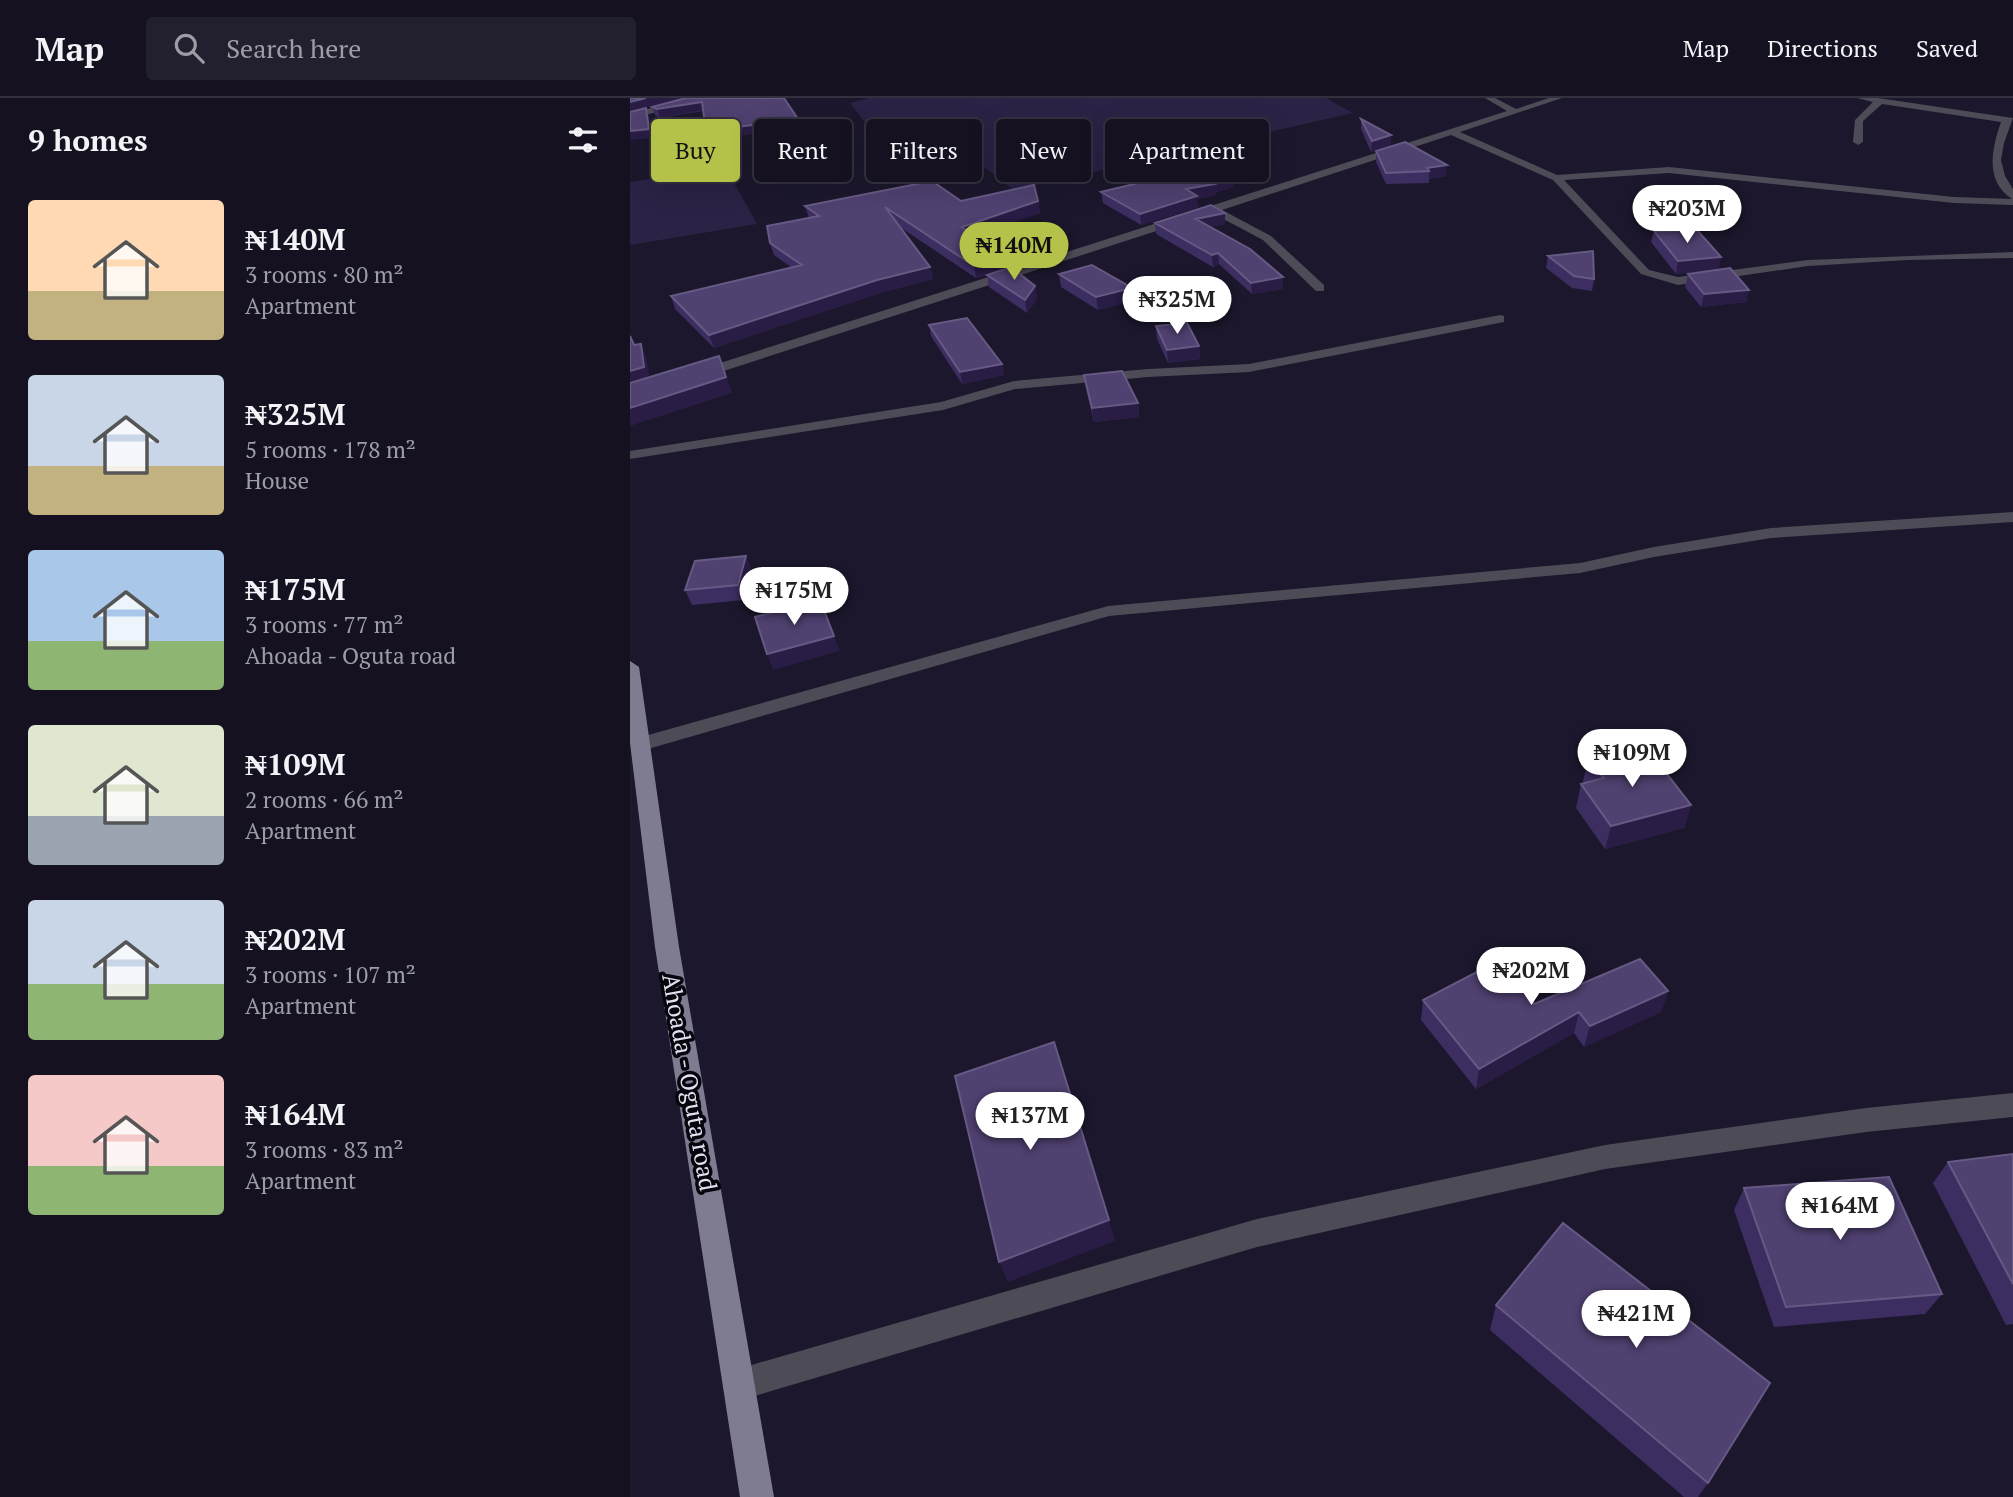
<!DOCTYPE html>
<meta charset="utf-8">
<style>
body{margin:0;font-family:"PT Serif",serif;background:#221f2e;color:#f1f3f6;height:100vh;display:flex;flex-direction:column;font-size:26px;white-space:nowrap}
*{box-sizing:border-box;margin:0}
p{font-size:23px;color:#9d9da5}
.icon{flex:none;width:38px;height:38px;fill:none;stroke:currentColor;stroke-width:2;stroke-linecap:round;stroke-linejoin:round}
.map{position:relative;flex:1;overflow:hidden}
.sheet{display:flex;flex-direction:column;background:#151121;width:630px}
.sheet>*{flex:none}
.banner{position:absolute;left:21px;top:21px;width:665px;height:63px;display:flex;gap:14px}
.price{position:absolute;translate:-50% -60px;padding:0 16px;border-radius:24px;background:#fff;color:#222;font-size:23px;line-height:46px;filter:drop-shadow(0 2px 4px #0008)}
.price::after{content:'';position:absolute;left:50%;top:42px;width:21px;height:16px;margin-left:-10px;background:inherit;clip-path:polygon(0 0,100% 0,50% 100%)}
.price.on{background:#b5c249;color:#111}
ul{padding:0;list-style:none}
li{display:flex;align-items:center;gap:21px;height:175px;padding:0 28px}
li span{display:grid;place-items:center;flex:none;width:196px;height:140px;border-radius:7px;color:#555}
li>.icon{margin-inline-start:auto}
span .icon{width:84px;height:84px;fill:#fffc;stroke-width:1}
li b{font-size:30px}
h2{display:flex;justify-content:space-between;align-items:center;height:84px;padding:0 28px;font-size:30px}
.tag{padding:0 24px;border-radius:7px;background:#151121;box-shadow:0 7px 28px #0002,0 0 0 2px #34313f;font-size:24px;line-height:63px}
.tag.on{background:#b5c249;color:#111}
header{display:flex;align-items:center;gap:42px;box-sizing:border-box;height:98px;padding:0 35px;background:#151121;border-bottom:2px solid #34313f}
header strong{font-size:33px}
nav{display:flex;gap:38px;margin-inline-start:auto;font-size:24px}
.search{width:490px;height:63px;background:#221f2e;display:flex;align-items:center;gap:18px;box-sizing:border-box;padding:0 24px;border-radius:7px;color:#9d9da5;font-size:26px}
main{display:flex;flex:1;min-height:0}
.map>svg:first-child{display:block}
</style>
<header>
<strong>Map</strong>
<div class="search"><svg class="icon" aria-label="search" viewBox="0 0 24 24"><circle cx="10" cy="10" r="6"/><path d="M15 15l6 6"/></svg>Search here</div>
<nav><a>Map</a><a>Directions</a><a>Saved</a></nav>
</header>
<main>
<section class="sheet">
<h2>9 homes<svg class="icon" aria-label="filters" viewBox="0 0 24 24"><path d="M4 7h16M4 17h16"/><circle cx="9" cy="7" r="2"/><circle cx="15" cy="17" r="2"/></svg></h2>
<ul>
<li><span style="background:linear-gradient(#ffd9b3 65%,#c2b280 0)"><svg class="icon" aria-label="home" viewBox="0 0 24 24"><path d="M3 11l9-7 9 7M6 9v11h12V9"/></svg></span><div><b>₦140M</b><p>3 rooms · 80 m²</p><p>Apartment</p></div></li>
<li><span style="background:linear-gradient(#c9d6e8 65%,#c2b280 0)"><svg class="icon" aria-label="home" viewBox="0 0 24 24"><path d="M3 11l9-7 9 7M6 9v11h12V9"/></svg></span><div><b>₦325M</b><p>5 rooms · 178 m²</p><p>House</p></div></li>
<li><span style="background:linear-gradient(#a9c7e8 65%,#8fb573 0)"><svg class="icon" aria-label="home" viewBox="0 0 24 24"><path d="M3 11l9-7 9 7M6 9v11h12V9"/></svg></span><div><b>₦175M</b><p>3 rooms · 77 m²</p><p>Ahoada - Oguta road</p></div></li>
<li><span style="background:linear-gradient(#dfe7d0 65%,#9aa5b1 0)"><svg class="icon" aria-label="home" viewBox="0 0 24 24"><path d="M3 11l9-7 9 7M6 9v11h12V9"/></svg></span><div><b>₦109M</b><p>2 rooms · 66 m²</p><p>Apartment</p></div></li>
<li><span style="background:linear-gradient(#c9d6e8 60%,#8fb573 0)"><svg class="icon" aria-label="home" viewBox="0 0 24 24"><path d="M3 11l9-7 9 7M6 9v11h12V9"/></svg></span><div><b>₦202M</b><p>3 rooms · 107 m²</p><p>Apartment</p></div></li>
<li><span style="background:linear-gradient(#f6c9c9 65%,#8fb573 0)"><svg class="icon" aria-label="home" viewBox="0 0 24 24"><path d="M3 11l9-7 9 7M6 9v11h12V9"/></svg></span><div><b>₦164M</b><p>3 rooms · 83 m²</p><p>Apartment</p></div></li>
</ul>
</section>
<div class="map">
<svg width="1383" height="1399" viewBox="0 0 1383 1399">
<rect width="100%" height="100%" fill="#1c172c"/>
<!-- green -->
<path fill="#2b2245" d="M 239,0 L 696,0 L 723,15 L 384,92 L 332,52 L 263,61 L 220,5 Z
M 96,70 L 127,126 L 0,147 L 0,84 Z"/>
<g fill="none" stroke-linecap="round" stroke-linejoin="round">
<!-- minor -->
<path fill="#4d4b56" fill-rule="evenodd" d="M 65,0 L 80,0 L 0,21 L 0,15 Z
M 855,0 L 865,0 L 886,11 L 919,0 L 932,0 L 830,34 L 927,77 L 1039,69 L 1324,99 L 1382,101 C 1354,83 1362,50 1371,24 L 1252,6 L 1233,23 L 1233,44 L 1228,47 L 1223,44 L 1225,22 L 1243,4 L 1227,0 L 1248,0 L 1383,20 L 1374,45 L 1371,62 L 1375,78 L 1383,91 L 1383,107 L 1324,105 L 1039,75 L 934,82 L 1019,172 L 1048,179 L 1178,162 L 1383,154 L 1383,160 L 1278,162 L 1178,168 L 1048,187 L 1011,176 L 923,82 L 821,37 L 592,112 L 641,138 L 694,187 L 694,193 L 686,193 L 633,142 L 582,115 L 72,280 L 62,280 L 60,277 L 62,274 L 877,13 Z
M 870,217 L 874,218 L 874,224 L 619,274 L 518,279 L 385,291 L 313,312 L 0,361 L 0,353 L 311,304 L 384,283 L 518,271 L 619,266 Z
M 1383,414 L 1383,424 L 1141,440 L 1024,459 L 950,475 L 479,518 L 11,653 L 4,651 L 1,646 L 4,641 L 478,508 L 950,465 L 1024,449 L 1141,430 Z
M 1383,995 L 1383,1019 L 1236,1034 L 975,1071 L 627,1149 L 111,1302 L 100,1297 L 95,1286 L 100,1275 L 111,1270 L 627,1121 L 975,1047 L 1236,1010 Z"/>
<!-- major -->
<path fill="#7f7b91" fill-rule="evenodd" d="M 0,563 L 9,569 L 49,849 L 144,1399 L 110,1399 L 25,849 L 0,645 Z"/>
</g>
<!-- wall -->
<path fill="#3d2e61" d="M 56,0 L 170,29 L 78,42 L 73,13 L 30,20 L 25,17 L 22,9 Z
M 731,21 L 761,47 L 741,54 L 731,31 Z
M 746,53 L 816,78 L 799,81 L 799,85 L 756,86 L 746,64 Z
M 506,66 L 604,89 L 586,94 L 586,97 L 567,101 L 568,109 L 511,127 L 473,105 L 471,94 L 516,83 L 507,77 Z
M 331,103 L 408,103 L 410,115 L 343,138 L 370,160 L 372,172 L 405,188 L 407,201 L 397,215 L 359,189 L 357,177 L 346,180 L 270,129 L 300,169 L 303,181 L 250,195 L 84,250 L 45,211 L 41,198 L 161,169 L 144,157 L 140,145 L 179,120 L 175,108 Z
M 595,115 L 595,126 L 580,129 L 653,179 L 653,191 L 622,196 L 589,166 L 583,169 L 526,136 L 525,125 Z
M 1024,133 L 1091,159 L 1088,171 L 1046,176 L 1021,144 Z
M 918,158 L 964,181 L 962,193 L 942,190 L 916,170 Z
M 429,176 L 503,203 L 468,212 L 431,189 Z
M 1058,176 L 1119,192 L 1116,204 L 1071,209 L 1055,189 Z
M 299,227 L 372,266 L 374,277 L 332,286 L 301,238 Z
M 526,228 L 569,248 L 570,261 L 538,265 L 527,241 Z
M 454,277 L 508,305 L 509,319 L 464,324 L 456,291 Z
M 122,473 L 114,502 L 62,507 L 55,492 Z
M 958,661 L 1014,670 L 1061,707 L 1054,730 L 975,751 L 946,710 L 951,686 L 954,685 L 953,684 Z
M 1038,893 L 1031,914 L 954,949 L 944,935 L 846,991 L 791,922 L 793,902 L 904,906 Z
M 1383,1056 L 1383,1226 L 1376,1227 L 1303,1085 L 1318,1064 Z
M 1114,1090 L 1312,1196 L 1295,1216 L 1144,1229 L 1104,1112 Z
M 866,1207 L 1078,1385 L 1068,1399 L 1054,1399 L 860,1232 Z"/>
<!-- shaded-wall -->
<path fill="#291c45" d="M 16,0 L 54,0 L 0,13 L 0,4 Z
M 72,4 L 74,12 L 30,20 L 27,11 Z
M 16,10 L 19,19 L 22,40 L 0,42 L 0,33 Z
M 168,21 L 170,29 L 78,42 L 76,33 Z
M 761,37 L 761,47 L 741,54 L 742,43 Z
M 817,67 L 816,78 L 799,81 L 799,73 L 797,70 Z
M 603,78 L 604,89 L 586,94 L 586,97 L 567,101 L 568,109 L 511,127 L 510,116 L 556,91 L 581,83 Z
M 408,103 L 410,115 L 334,141 L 332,129 Z
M 595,115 L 595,126 L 567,132 L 566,121 Z
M 588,155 L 589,166 L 583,169 L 582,157 Z
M 1091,159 L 1088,171 L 1046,176 L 1048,163 Z
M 370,160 L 372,172 L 346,180 L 344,168 Z
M 300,169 L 303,181 L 250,195 L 84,250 L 79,237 L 247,182 Z
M 653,179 L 653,191 L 622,196 L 621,185 Z
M 405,188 L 407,201 L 397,215 L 395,202 Z
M 502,190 L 503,203 L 468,212 L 466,199 Z
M 1119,192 L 1116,204 L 1071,209 L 1074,196 Z
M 11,246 L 17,261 L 20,285 L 0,292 L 0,273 Z
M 569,248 L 570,261 L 538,265 L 537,252 Z
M 89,258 L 102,295 L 0,328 L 0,310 Z
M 372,266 L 374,277 L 332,286 L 330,274 Z
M 508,305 L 509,319 L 464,324 L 462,310 Z
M 116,458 L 122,473 L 114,502 L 108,487 Z
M 204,538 L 210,553 L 143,572 L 137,556 Z
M 1061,707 L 1054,730 L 975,751 L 981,728 Z
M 1038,893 L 1031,914 L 954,949 L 960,928 Z
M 949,914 L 944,935 L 846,991 L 849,971 Z
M 479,1122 L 485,1143 L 378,1184 L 369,1164 Z"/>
<!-- building -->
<path fill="#4f4170" stroke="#665a84" stroke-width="2" d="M 0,0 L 16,0 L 0,4 Z
M 56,0 L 154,0 L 168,21 L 76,33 L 72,4 L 27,11 L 22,9 Z
M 16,10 L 19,31 L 0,33 L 0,14 Z
M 731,21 L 761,37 L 742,43 Z
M 775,44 L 817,67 L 797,70 L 799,73 L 756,75 L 746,53 Z
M 551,56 L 603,78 L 581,83 L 585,86 L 556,91 L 567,98 L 510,116 L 471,94 L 529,80 L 506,66 Z
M 302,83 L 331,103 L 404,87 L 408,103 L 332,129 L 370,160 L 344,168 L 255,109 L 300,169 L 247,182 L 79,237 L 41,198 L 172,167 L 140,145 L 137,128 L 189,118 L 175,108 Z
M 581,107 L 595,115 L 566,121 L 620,151 L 653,179 L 621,185 L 588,155 L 582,157 L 525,125 Z
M 1067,132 L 1091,159 L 1048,163 L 1024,133 Z
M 963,153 L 964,181 L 944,178 L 918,158 Z
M 462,167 L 502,190 L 466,199 L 429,176 Z
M 381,169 L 405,188 L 395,202 L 357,177 Z
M 1100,170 L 1119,192 L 1074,196 L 1058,176 Z
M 337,220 L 372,266 L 330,274 L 299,227 Z
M 557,225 L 569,248 L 537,252 L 526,228 Z
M 0,238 L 4,247 L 11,246 L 14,269 L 0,273 Z
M 89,258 L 96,279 L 0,310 L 0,285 Z
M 492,273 L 508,305 L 462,310 L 454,277 Z
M 116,458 L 108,487 L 55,492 L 65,463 Z
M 190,502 L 204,538 L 137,556 L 125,519 Z
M 998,650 L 1014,670 L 1029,666 L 1061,707 L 981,728 L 951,686 L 974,680 L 958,661 Z
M 1010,861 L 1038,893 L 960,928 L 949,914 L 849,971 L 793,902 L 866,864 L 904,906 Z
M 424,944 L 479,1122 L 369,1164 L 325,978 Z
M 1383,1056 L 1383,1186 L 1318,1064 Z
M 1259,1079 L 1312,1196 L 1156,1209 L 1114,1090 Z
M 933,1125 L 1140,1285 L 1078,1385 L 866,1207 Z"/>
<g text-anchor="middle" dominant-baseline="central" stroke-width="7" stroke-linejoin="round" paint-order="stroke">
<!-- near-street labels -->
<g font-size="24" fill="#e3e1ef" stroke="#06050d">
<text transform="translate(60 984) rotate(80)">Ahoada - Oguta road</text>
</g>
</g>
</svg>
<b class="price" style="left:1057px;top:147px">₦203M</b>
<b class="price on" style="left:384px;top:184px">₦140M</b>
<b class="price" style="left:547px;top:238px">₦325M</b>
<b class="price" style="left:164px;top:529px">₦175M</b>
<b class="price" style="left:1002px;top:691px">₦109M</b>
<b class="price" style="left:901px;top:909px">₦202M</b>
<b class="price" style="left:400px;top:1054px">₦137M</b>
<b class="price" style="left:1210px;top:1144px">₦164M</b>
<b class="price" style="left:1006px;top:1252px">₦421M</b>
<div class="banner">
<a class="tag on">Buy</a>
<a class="tag">Rent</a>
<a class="tag">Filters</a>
<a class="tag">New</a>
<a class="tag">Apartment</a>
</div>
</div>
</main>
